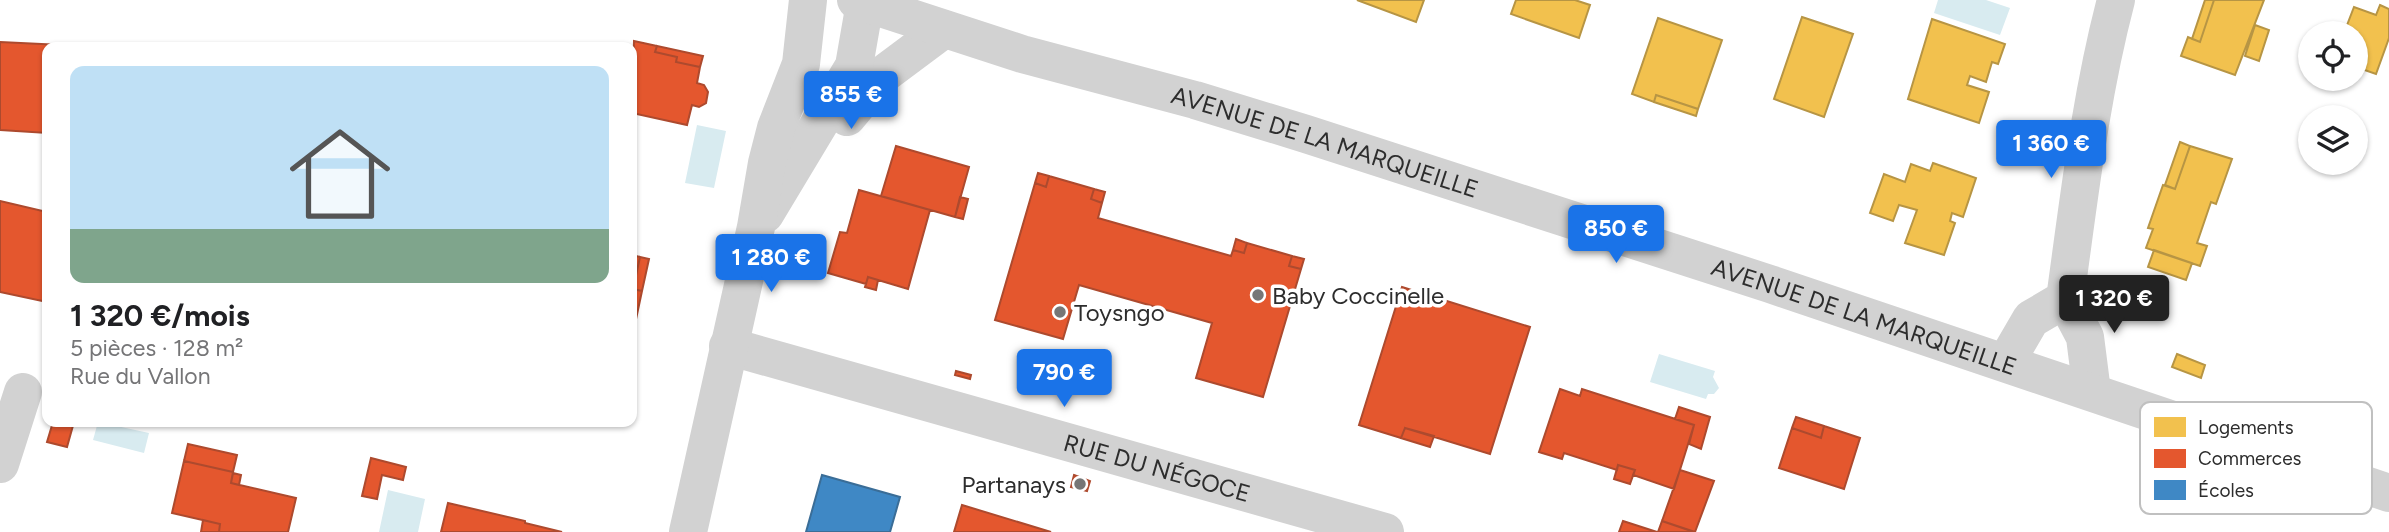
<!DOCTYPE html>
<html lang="fr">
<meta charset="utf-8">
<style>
body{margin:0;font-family:Figtree,sans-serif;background:#f2f2f2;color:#202124;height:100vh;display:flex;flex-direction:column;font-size:26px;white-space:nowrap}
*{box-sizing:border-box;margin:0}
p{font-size:23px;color:#757577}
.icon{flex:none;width:38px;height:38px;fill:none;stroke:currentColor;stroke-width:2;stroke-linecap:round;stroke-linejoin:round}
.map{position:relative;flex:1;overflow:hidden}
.details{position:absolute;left:42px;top:42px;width:595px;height:385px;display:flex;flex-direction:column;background:#fff;border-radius:14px;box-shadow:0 2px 5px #0004}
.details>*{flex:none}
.fabs{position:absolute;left:2298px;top:21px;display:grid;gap:14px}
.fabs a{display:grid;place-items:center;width:70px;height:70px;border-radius:50%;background:#fff;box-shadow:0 2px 5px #0004;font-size:35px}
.price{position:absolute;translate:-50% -60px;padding:0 16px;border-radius:7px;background:#1a73e8;color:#fff;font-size:23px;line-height:46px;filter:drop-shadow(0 2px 4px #0008)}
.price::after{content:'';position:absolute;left:50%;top:42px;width:21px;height:16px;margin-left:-10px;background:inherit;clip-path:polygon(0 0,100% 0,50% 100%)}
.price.active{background:#222;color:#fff}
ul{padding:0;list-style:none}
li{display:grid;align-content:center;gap:14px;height:371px;padding:0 28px}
li span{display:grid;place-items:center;height:217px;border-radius:14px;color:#555}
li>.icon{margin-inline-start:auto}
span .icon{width:126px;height:126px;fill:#fffc;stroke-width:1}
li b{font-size:30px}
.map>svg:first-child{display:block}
</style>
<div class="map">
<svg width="2389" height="532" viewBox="0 0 2389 532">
<rect width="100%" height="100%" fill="#fff"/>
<!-- water -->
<path fill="#d8ebf0" d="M 1938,0 L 1986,0 L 2010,8 L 2000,35 L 1934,13 Z
M 697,125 L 726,131 L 714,188 L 685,183 Z
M 1659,354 L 1715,371 L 1713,377 L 1719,388 L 1714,394 L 1708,394 L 1706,399 L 1650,382 Z
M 98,422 L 149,433 L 144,453 L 93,440 Z
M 388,490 L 425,499 L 418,532 L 379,532 Z"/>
<!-- homes -->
<path fill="#f2c14e" stroke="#b79544" stroke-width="2" d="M 1357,0 L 1424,0 L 1416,22 Z
M 1516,0 L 1575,0 L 1590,5 L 1579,38 L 1511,14 Z
M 2205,0 L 2214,0 L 2200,42 L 2192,39 Z
M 2214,0 L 2264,0 L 2235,75 L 2181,56 L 2188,37 L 2200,42 Z
M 2380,5 L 2389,9 L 2389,38 L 2376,74 L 2356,67 L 2356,33 L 2344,33 L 2354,7 L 2376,15 Z
M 1802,17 L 1853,34 L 1824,117 L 1774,99 Z
M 1658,18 L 1722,40 L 1698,109 L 1656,95 L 1654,102 L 1632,94 Z
M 1932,19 L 2005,44 L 1998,64 L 1992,62 L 1986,82 L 1970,76 L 1967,85 L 1989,92 L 1979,123 L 1908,99 Z
M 2255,25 L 2269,30 L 2259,61 L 2245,56 Z
M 1656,95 L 1698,109 L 1696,116 L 1654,102 Z
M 2180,142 L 2190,146 L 2175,189 L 2165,185 Z
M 2190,146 L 2232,159 L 2216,204 L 2211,202 L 2197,243 L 2207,246 L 2200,266 L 2146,248 L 2153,229 L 2148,228 L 2163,185 L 2175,189 Z
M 1933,163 L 1976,178 L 1963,217 L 1952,213 L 1950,221 L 1955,223 L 1944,255 L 1905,243 L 1917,210 L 1899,205 L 1893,221 L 1870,213 L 1884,174 L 1905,182 L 1911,164 L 1930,171 Z
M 2154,250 L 2192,263 L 2186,280 L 2148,267 Z
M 2177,354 L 2205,365 L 2201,378 L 2172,367 Z"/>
<!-- shops -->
<path fill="#e4572e" stroke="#ad4a2e" stroke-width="2" d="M 634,41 L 657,46 L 655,52 L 677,57 L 676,62 L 700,67 L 697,83 L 704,85 L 708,92 L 706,103 L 699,107 L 692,105 L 687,125 L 632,113 Z
M 0,42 L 83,46 L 47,47 L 47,133 L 0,130 Z
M 657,46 L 703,56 L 700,67 L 676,62 L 677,57 L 655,52 Z
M 896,146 L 969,167 L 955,217 L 881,196 Z
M 1038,173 L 1049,176 L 1046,187 L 1035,183 Z
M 1049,176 L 1094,189 L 1091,199 L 1102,203 L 1098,218 L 1231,256 L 1233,250 L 1244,253 L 1247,243 L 1292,256 L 1289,266 L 1301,269 L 1263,397 L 1196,378 L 1212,323 L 1079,285 L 1063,339 L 995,320 L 1035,183 L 1046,187 Z
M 1094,189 L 1105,192 L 1102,203 L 1091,199 Z
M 859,190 L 930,210 L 908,289 L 868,277 L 866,284 L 828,273 L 840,232 L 847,233 Z
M 960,197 L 968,199 L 963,219 L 955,217 Z
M 0,201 L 47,212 L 47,302 L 0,292 Z
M 1236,239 L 1247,243 L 1244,253 L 1233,250 Z
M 632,255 L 640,257 L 633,289 L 642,291 L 632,338 Z
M 1292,256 L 1304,259 L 1301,269 L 1289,266 Z
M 640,257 L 649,259 L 642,291 L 633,289 Z
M 868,277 L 878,280 L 876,290 L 865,287 Z
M 1402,287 L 1530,327 L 1490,454 L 1405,428 L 1401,438 L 1359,425 Z
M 956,371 L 971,375 L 970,379 L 955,375 Z
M 1560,389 L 1580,396 L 1582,389 L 1694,425 L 1674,489 L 1633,475 L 1635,470 L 1618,465 L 1617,470 L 1564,453 L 1562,459 L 1539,452 Z
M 1679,407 L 1710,417 L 1701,449 L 1689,444 L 1694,425 L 1675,419 Z
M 1796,417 L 1824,426 L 1821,438 L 1792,428 Z
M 53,422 L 74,422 L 67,447 L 47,442 Z
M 1824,426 L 1860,438 L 1844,489 L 1779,468 L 1792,428 L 1821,438 Z
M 1405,428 L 1434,436 L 1430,447 L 1401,438 Z
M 188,444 L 237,455 L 233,472 L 184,461 Z
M 371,458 L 406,467 L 403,480 L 382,475 L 377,499 L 362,496 Z
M 184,461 L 233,472 L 231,483 L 296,498 L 288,532 L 219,532 L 220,524 L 172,513 Z
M 1618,465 L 1635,470 L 1630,484 L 1614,479 Z
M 1680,470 L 1714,481 L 1695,532 L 1662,521 Z
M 233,473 L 241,475 L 239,485 L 231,483 Z
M 1074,475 L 1090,481 L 1087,491 L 1071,487 Z
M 448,503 L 525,521 L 525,523 L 562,532 L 441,532 Z
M 962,505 L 1051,532 L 954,532 Z
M 203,520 L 220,524 L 219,532 L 201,532 Z
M 1623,521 L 1657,532 L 1619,532 Z
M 1662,521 L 1694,532 L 1658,532 Z"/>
<!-- schools -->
<path fill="#3f88c5" stroke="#3a6d97" stroke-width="2" d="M 822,475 L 900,497 L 890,532 L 806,532 Z"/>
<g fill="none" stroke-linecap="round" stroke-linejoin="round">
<!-- minor -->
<g stroke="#d2d2d2" stroke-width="38">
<path d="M 847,117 L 881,76 L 944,29"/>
<path d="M 765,214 L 854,66 L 865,3"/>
<path d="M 2065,299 L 2085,337 L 2092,392"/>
<path id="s1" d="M 728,346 L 1385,532"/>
<path d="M 2006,362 L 2031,319 L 2065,299 C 2079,199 2090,99 2116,0"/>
<path d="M 0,464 L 23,392"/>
<path d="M 688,532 L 756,227 L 767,163 L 776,128 L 801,64 L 808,0"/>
</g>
<!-- tertiary -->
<path stroke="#d2d2d2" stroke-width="38" id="s2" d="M 856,0 L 1022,54 L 1195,100 L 1306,134 L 1770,284 L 2389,493"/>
</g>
<!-- markers -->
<g fill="#767676" stroke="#fff" stroke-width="2.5">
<circle cx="1258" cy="295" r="7"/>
<circle cx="1060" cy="312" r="7"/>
<circle cx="1080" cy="484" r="7"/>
</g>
<g text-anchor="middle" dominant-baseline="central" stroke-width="7" stroke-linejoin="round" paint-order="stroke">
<!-- street labels -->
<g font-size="24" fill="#2d2d2d" stroke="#fff">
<text stroke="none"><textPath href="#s2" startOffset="490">AVENUE DE LA MARQUEILLE</textPath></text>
<text stroke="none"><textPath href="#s2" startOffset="1057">AVENUE DE LA MARQUEILLE</textPath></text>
<text stroke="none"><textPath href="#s1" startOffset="446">RUE DU NÉGOCE</textPath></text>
</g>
<!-- poi labels -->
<g font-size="24" fill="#2d2d2d" stroke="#fff" text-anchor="start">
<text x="1272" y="295">Baby Coccinelle</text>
<text x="1074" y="312">Toysngo</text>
<text x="1066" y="484" text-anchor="end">Partanays</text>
</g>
</g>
<!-- legend -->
<rect x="2140" y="402" width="232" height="112" rx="10" fill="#fff" stroke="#c0c0c0" stroke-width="2"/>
<rect x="2154" y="417" width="32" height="20" fill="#f2c14e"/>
<rect x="2154" y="449" width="32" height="19" fill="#e4572e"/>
<rect x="2154" y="480" width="32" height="20" fill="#3f88c5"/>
<g font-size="19" fill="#2d2d2d">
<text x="2198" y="434">Logements</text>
<text x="2198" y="465">Commerces</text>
<text x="2198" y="497">Écoles</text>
</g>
</svg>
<div class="fabs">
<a><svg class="icon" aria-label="locate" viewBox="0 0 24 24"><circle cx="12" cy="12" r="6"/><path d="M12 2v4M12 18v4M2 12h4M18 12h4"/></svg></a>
<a><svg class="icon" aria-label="layers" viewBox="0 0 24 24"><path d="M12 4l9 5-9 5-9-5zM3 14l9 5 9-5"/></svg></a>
</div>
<b class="price" style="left:851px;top:131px">855 €</b>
<b class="price" style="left:2051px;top:180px">1 360 €</b>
<b class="price" style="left:1616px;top:265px">850 €</b>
<b class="price" style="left:771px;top:294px">1 280 €</b>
<b class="price active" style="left:2114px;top:335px">1 320 €</b>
<b class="price" style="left:1064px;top:409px">790 €</b>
<section class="details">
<ul>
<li><span style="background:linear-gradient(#bfe0f5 75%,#7fa58c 0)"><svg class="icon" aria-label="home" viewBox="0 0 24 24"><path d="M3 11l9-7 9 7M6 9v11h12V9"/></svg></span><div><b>1 320 €/mois</b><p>5 pièces · 128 m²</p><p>Rue du Vallon</p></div></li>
</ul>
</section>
</div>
